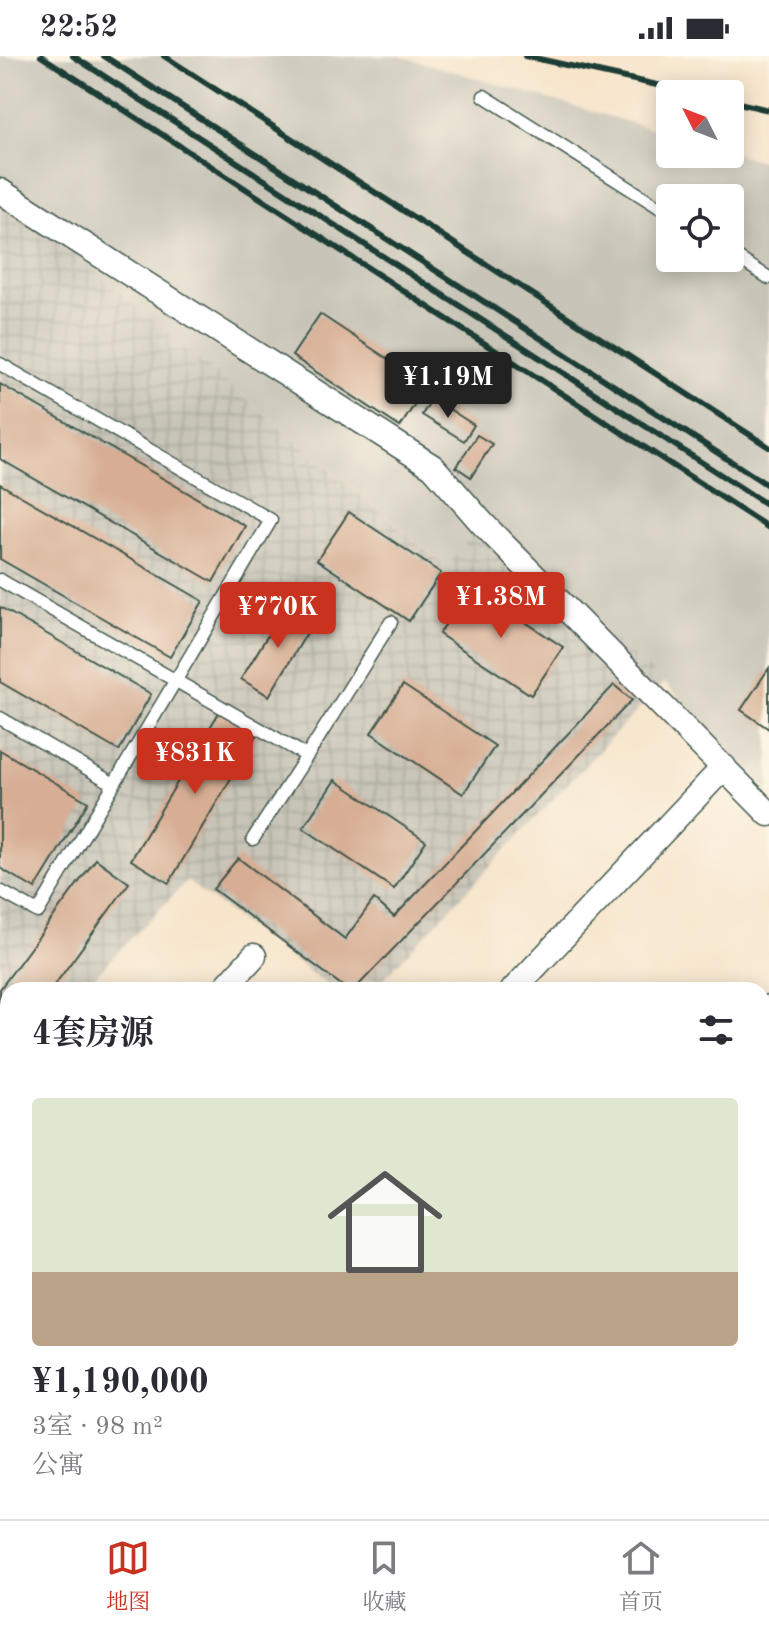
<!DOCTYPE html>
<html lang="zh">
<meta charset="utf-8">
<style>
body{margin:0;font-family:"Old Standard TT","Noto Serif SC",serif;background:#f7f7f7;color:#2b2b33;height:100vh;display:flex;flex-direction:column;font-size:30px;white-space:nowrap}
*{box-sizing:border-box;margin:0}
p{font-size:26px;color:#7c7c81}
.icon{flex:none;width:44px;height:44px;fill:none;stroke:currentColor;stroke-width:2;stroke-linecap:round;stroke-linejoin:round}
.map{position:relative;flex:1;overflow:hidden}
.details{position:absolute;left:0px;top:926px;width:770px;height:538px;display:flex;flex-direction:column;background:#fff;border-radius:24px 24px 0 0;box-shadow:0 4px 20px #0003}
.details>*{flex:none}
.needle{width:52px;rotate:312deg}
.buttons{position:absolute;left:656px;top:24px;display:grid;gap:16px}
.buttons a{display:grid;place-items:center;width:88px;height:88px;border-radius:8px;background:#fff;box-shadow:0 4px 20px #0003;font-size:40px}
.price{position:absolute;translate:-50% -68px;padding:0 18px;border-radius:8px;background:#c8321e;color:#fff;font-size:26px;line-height:52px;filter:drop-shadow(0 2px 4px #0008)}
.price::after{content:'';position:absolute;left:50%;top:48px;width:24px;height:18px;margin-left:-12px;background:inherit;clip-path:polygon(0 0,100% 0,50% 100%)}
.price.selected{background:#222;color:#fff}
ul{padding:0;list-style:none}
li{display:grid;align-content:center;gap:16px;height:424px;padding:0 32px}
li span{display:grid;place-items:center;height:248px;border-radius:8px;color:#555}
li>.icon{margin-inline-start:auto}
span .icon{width:144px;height:144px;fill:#fffc;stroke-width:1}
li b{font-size:34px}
h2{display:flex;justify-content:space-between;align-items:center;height:96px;padding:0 32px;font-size:34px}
.status{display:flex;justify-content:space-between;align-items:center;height:56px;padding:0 40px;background:#fff;direction:ltr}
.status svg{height:22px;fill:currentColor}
.menu{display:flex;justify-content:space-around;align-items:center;height:112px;border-top:2px solid #e1e1e2;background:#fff;font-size:22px;color:#7c7c81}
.menu a{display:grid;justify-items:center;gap:4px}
.menu .selected{color:#c8321e}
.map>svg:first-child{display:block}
</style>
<div class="status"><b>22:52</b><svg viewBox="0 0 49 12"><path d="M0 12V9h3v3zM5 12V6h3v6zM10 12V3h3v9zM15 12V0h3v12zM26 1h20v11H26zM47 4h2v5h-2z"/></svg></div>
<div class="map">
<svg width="769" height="1463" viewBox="0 0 769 1463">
<defs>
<pattern id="industrial-grid" width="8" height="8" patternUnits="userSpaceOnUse" patternTransform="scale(2)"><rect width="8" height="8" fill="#c8c4b8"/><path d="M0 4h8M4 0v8" fill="none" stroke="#aba99f"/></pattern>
</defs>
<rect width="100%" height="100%" fill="#fcf5e5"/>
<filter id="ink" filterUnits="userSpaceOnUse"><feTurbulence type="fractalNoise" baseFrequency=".0125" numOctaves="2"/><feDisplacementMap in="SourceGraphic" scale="16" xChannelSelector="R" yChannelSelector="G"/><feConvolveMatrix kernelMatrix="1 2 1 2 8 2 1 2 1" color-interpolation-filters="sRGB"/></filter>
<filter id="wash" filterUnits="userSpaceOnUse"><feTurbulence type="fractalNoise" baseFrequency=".006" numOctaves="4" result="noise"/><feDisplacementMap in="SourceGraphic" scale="32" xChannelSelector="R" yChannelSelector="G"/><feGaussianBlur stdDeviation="1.8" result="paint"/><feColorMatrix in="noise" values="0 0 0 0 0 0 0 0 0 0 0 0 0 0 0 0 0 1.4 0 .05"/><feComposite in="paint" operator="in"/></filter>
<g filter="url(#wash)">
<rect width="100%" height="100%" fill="#f7e4cb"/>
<!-- industrial -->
<path fill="url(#industrial-grid)" d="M 0,152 L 62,187 L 445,510 L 482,467 L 664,626 L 373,934 L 334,934 L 187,825 L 81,934 L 8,934 L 8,1009 L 0,1017 Z"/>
<!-- railway -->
<path fill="#c8c4b8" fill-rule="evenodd" d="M 0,0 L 400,0 L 670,78 L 670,98 L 730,98 L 730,96 L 761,105 L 769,103 L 769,736 L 664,626 L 482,468 L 446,510 L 62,187 L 0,152 ZM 670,142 L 730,142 L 730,202 L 670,202 Z"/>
<g id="blocks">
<!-- building -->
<path fill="#d7ae94" d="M 320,258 L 427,329 L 400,371 L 292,300 Z
M 0,328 L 245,470 L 213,526 L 0,403 Z
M 432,342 L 474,369 L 464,385 L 422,359 Z
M 477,379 L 492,388 L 471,421 L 456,411 Z
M 0,428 L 203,545 L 170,601 L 0,503 Z
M 349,456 L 441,517 L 409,565 L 317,504 Z
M 471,530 L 563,591 L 531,639 L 439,578 Z
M 287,548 L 314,565 L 269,640 L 241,623 Z
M 0,551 L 151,638 L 119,695 L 0,626 Z
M 769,612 L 769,673 L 741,654 Z
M 403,629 L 495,690 L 463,738 L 371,677 Z
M 614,629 L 632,644 L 354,934 L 348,934 L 213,833 L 238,802 L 345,883 L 374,843 L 394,861 Z
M 221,653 L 259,675 L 169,827 L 131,804 Z
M 0,694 L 88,746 L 35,833 L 0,812 Z
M 335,724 L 426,785 L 394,833 L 303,772 Z
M 96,803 L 129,827 L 51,934 L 8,934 L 8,992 L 3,998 L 0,996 L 0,933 Z"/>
</g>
</g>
<g filter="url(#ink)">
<use href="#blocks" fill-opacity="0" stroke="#3f564b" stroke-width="2"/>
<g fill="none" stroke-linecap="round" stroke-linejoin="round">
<defs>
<path id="service" d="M 484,40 L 670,158
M 730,197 L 769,222
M 0,308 L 271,464 L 38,856 L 0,835
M 0,524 L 307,700 L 391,566
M 0,662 L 114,728
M 253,783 L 307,700"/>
<path id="minor" d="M 0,135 L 433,411 L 482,467 L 769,758
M 223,934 L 254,900
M 513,934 L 724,711
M 762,958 L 769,951
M 762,1244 L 769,1250
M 762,1313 L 769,1305
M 0,1363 L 8,1372
M 83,1456 L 93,1463
M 436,1456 L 445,1463
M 638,1463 L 645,1456"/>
</defs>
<!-- service casing -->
<use href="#service" stroke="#3f564b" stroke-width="15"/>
<!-- minor casing -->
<use href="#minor" stroke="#3f564b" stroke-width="27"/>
<!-- service -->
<use href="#service" stroke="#fff" stroke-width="12"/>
<!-- minor -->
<use href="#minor" stroke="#fff" stroke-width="24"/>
<!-- rail -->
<path stroke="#1f3d34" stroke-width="6" d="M 41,0 L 769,472
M 73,0 L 769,450
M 104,0 L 769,430
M 164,0 L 769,391
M 525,0 L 698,38
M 730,45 L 769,54"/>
</g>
</g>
</svg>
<div class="buttons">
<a><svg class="needle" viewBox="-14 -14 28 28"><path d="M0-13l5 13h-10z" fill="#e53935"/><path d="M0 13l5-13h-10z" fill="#7c7c81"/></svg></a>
<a><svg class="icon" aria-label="locate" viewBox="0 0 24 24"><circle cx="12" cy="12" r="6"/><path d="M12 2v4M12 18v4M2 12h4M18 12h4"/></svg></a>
</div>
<b class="price selected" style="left:448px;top:364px">¥1.19M</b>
<b class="price" style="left:501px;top:584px">¥1.38M</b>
<b class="price" style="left:278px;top:594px">¥770K</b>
<b class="price" style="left:195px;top:740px">¥831K</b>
<section class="details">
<h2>4套房源<svg class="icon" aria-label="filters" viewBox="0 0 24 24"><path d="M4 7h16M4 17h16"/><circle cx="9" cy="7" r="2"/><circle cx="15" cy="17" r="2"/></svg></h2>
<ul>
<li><span style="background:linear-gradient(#dfe7d0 70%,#b9a48a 0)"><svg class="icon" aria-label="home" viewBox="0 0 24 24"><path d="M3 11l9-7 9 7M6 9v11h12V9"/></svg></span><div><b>¥1,190,000</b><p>3室 · 98 m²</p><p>公寓</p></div></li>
</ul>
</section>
</div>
<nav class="menu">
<a class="selected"><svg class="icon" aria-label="map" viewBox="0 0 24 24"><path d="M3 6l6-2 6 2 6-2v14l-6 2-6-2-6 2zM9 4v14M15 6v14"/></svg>地图</a>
<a><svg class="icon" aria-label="saved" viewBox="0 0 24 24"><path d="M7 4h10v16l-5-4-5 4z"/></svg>收藏</a>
<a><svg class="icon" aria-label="home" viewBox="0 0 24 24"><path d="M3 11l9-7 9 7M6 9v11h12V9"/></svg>首页</a>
</nav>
